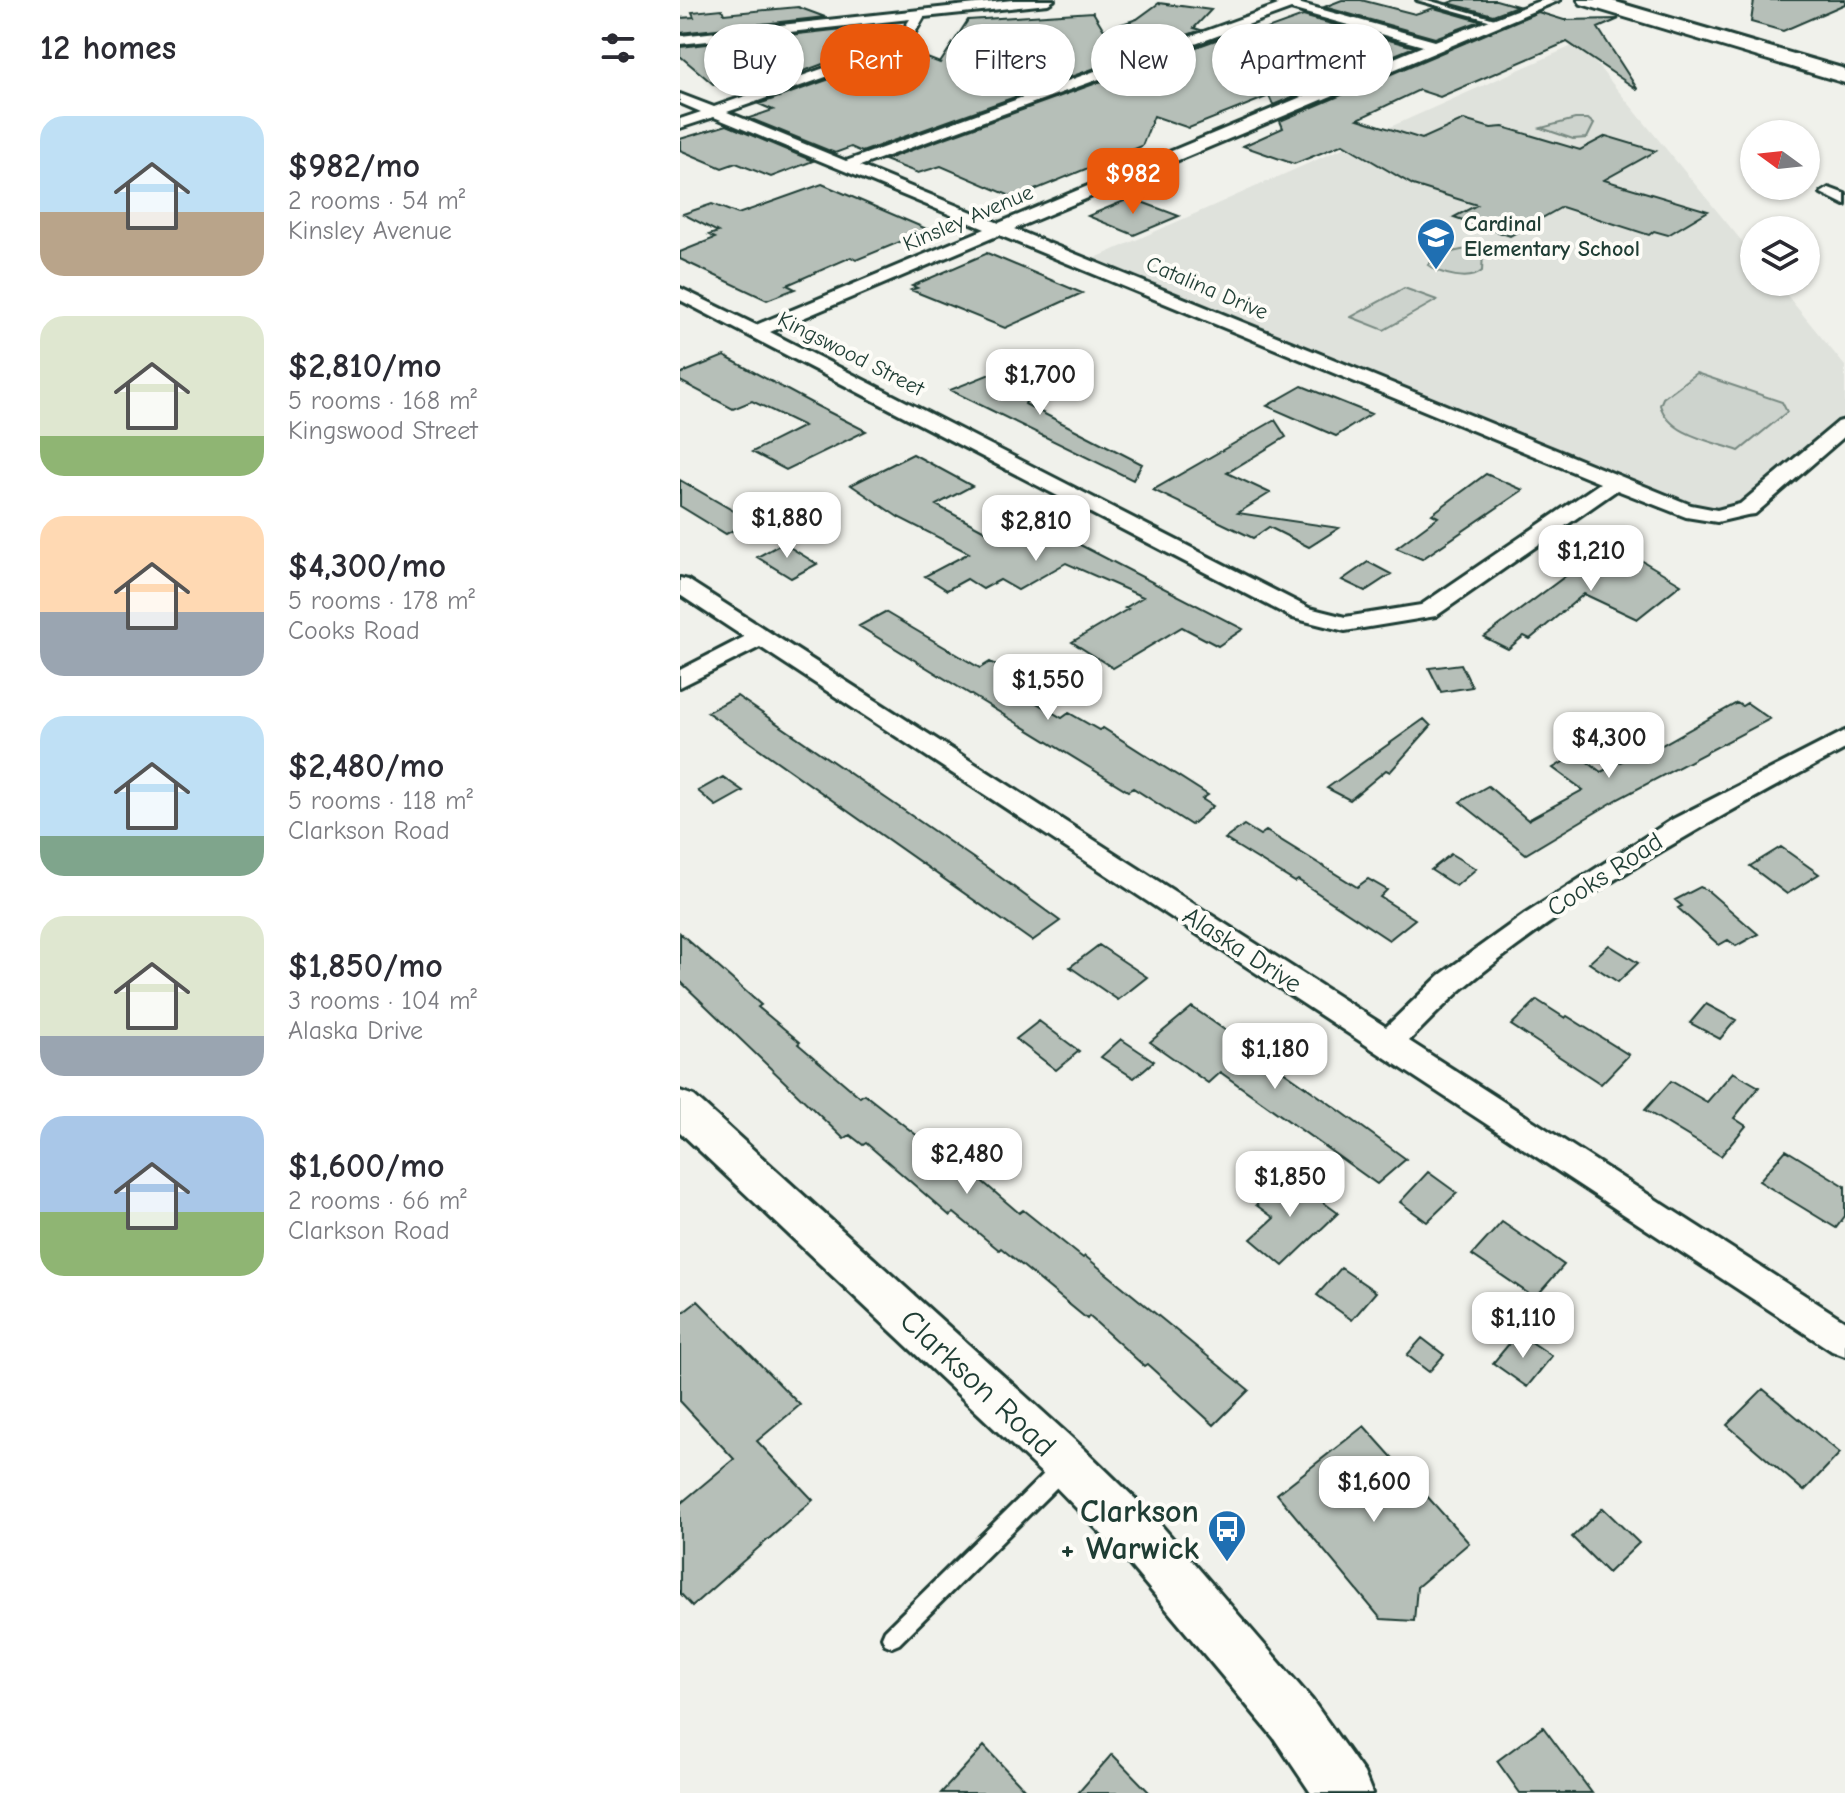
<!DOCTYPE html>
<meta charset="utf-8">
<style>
body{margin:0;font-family:"Comic Neue",sans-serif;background:#f7f7f7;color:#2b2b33;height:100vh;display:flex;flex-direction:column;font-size:30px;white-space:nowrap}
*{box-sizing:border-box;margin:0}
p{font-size:26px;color:#7c7c81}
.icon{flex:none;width:44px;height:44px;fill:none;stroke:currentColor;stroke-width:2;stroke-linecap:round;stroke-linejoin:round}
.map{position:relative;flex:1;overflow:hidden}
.details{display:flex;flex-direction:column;background:#fff;width:680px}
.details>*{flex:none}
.banner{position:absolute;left:24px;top:24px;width:760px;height:72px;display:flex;gap:16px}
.needle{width:52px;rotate:285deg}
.buttons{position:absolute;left:1060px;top:120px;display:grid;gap:16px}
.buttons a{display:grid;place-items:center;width:80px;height:80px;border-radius:50%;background:#fff;box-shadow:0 2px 6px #0004;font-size:40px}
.price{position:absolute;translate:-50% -68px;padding:0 18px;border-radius:16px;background:#fff;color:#222;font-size:26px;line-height:52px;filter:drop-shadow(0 2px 4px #0008)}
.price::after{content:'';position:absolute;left:50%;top:48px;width:24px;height:18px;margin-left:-12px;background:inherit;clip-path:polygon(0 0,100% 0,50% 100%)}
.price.active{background:#ea580c;color:#fff}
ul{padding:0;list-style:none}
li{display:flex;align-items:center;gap:24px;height:200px;padding:0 40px}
li span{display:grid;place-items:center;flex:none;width:224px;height:160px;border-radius:24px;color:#555}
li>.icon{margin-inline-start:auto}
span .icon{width:96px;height:96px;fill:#fffc;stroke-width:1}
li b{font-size:34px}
h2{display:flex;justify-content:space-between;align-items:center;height:96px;padding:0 40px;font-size:34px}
.tag{padding:0 28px;border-radius:36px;background:#fff;box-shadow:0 2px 6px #0004;font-size:28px;line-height:72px}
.tag.active{background:#ea580c;color:#fff}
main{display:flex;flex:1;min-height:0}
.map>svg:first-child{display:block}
</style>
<main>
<section class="details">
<h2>12 homes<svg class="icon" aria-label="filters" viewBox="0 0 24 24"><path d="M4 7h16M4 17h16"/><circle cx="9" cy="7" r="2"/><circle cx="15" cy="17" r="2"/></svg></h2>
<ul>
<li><span style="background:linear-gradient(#bfe0f5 60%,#b9a48a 0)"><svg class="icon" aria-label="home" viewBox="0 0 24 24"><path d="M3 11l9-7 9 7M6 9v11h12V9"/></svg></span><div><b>$982/mo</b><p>2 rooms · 54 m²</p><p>Kinsley Avenue</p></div></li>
<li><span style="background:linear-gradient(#dfe7d0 75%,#8fb573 0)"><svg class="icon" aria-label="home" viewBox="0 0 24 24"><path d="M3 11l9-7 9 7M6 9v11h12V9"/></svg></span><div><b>$2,810/mo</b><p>5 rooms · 168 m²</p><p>Kingswood Street</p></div></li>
<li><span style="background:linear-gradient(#ffd9b3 60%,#9aa5b1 0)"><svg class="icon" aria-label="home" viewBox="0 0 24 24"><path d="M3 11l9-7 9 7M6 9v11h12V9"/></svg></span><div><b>$4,300/mo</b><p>5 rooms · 178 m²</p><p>Cooks Road</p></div></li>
<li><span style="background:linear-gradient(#bfe0f5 75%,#7fa58c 0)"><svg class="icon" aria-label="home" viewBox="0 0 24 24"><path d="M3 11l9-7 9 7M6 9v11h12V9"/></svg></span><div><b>$2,480/mo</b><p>5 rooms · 118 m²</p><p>Clarkson Road</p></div></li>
<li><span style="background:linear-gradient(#dfe7d0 75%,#9aa5b1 0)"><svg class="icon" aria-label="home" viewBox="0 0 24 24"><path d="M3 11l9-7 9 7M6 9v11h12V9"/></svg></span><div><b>$1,850/mo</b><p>3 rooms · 104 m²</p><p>Alaska Drive</p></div></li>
<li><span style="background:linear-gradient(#a9c7e8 60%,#8fb573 0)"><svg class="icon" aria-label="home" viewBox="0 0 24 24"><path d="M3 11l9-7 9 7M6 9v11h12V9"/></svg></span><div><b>$1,600/mo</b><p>2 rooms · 66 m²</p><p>Clarkson Road</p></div></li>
</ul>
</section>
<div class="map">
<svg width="1165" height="1793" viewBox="0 0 1165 1793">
<rect width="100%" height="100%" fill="#f0f1eb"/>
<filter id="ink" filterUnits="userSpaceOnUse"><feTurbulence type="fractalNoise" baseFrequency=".0125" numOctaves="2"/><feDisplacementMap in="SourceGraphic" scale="16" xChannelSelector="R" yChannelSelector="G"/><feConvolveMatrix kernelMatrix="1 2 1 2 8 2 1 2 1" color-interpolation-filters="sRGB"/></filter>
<g filter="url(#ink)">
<!-- built -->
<path fill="#dfe2dc" d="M 899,43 L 1074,256 L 1074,282 L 1096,282 L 1165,366 L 1165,414 L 1073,497 L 1060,503 L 1024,509 L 1000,503 L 411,260 Z"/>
<!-- green -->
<path fill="#cdd3cd" stroke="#768880" stroke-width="2" d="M 895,119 L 908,119 L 914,124 L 907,138 L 893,139 L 861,128 Z
M 795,249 L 803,253 L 802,271 C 790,282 761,275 748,265 C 757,255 781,248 795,249 Z
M 724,288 L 757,300 L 704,330 L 671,317 Z
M 1016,373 L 1102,402 L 1107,412 L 1059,451 C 1032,441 990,436 980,405 L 983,398 Z"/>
<!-- building -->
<path fill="#b6bfb8" stroke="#1f3d34" stroke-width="2" d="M 662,0 L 681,0 L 735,14 L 754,8 L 800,21 L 755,38 L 644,7 Z
M 776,0 L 816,0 L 837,6 L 813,15 L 768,3 Z
M 1074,0 L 1165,0 L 1165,4 L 1103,31 L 1071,22 Z
M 479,3 L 531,10 L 514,28 L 521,30 L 182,152 L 171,147 L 155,153 L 69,118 L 93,110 L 79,104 L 212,57 L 224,49 L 260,63 L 288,20 L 413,12 L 424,30 L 457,19 Z
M 118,7 L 145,17 L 0,33 L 0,18 L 14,17 L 12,12 L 42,9 L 44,14 Z
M 858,12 L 884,20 L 939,19 L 918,28 L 958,90 L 887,42 L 760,97 L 739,90 L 678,119 L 742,139 L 784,120 L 811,128 L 823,127 L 900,150 L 926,136 L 976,151 L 924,180 L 1028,211 L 988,235 L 974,231 L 969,235 L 882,207 L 830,236 L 774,217 L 797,205 L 733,185 L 663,144 L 614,164 L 563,146 L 603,128 L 600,121 Z
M 623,16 L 734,47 L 593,105 L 589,96 L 509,128 L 474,116 L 462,146 L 335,198 L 261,166 L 238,173 L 204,160 L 544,37 L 557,40 Z
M 172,28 L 205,41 L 59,95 L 33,84 L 0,56 L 0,47 Z
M 47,125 L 133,161 L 91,177 L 56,163 L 42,168 L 0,150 L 0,139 Z
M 142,184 L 249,230 L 176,260 L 171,257 L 107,285 L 115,289 L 87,300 L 0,259 L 0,252 L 35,238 L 29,235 L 38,232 L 3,214 L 32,204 L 58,214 Z
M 451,198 L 499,216 L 454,235 L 408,216 Z
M 306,254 L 307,253 L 402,293 L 325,328 L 231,290 L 237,288 L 232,286 Z
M 44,356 L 137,406 L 186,431 L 106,470 L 72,452 L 124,426 L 72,401 L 53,409 L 0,381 L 0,374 Z
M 365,360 L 345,404 L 462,464 L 453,480 L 270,390 L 315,372 L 326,379 Z
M 622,386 L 679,409 L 691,414 L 656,436 L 587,406 Z
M 595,420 L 606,437 L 547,473 L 590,493 L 558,513 L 659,528 L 629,547 L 589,527 L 573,538 L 473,490 Z
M 233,454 L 292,486 L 256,505 L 318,538 L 350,519 L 563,629 L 538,646 L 502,627 L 433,668 L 392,642 L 448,609 L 445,608 L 463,597 L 386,563 L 338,590 L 320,580 L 303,589 L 287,579 L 267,590 L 245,576 L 289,553 L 218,517 L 171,485 Z
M 806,474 L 843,490 L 742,559 L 716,548 L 758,517 L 752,514 Z
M 0,480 L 71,521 L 46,534 L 0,506 Z
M 931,542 L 1001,584 L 957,619 L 904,594 L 850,639 L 844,636 L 828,649 L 804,637 Z
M 103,543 L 137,564 L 111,578 L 77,557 Z
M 688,562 L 711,574 L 685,591 L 662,580 Z
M 205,612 L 300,668 L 310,662 L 339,679 L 328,686 L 382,718 L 389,713 L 419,730 L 423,728 L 528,795 L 522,799 L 533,806 L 511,825 L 453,788 L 448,791 L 179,626 Z
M 781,664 L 792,687 L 761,692 L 749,668 Z
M 57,696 L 309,869 L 380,921 L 352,941 L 27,712 Z
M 1057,703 L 1062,706 L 1067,703 L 1090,719 L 938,799 L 846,854 L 780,802 L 808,786 L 848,820 L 903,790 L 873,768 L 897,754 L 921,772 L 959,752 L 964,755 Z
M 744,719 L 751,726 L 710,772 L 706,770 L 670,800 L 647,788 Z
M 43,777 L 63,791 L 36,806 L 18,791 Z
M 564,825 L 580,835 L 586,831 L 677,887 L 688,879 L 707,890 L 700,897 L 735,919 L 709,940 L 618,880 L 615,882 L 545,839 Z
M 1101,847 L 1139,874 L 1107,894 L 1070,866 Z
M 771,854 L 796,869 L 776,886 L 751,870 Z
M 1020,887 L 1027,890 L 1078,934 L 1056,946 L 1048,940 L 1039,945 L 998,908 L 1002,906 L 995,900 Z
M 0,933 L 81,1005 L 78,1007 L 120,1042 L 118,1044 L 180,1097 L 184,1094 L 285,1173 L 289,1170 L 339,1213 L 343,1210 L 403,1258 L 405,1256 L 569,1390 L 534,1425 L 467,1364 L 464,1366 L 409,1316 L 407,1319 L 321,1248 L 319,1250 L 274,1213 L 270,1216 L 186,1143 L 183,1145 L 170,1135 L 164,1139 L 0,981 Z
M 419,945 L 467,977 L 438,1000 L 390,967 Z
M 929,945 L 958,963 L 938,982 L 909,963 Z
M 857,1000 L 885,1018 L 887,1016 L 949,1055 L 921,1084 L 831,1025 Z
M 1026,1004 L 1056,1020 L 1040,1039 L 1010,1023 Z
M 512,1007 L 663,1113 L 726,1159 L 697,1184 L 540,1072 L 528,1083 L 470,1042 Z
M 359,1021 L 399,1051 L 376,1070 L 336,1039 Z
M 441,1039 L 474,1061 L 454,1078 L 421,1057 Z
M 1053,1072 L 1079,1087 L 1054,1118 L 1066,1126 L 1041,1156 L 965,1110 L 991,1081 L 1027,1102 Z
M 1106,1150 L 1165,1186 L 1165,1216 L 1156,1228 L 1079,1181 Z
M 748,1172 L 777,1193 L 747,1222 L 720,1202 Z
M 603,1173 L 658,1213 L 603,1266 L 571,1239 L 594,1218 L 576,1205 L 582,1199 L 578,1197 Z
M 822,1222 L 884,1265 L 855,1298 L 792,1255 Z
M 661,1268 L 696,1292 L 672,1320 L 637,1295 Z
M 18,1301 L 120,1405 L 77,1441 L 133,1500 L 12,1606 L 0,1593 L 0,1504 L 54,1459 L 0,1401 L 0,1315 Z
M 838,1333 L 872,1356 L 847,1387 L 813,1363 Z
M 742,1338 L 764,1355 L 749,1372 L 727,1355 Z
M 1083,1389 L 1160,1453 L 1124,1491 L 1047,1425 Z
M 684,1426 L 789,1543 L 737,1587 L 734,1621 L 701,1619 L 597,1494 Z
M 923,1508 L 959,1543 L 928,1573 L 892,1537 Z
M 863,1727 L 912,1793 L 840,1793 L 817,1761 Z
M 304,1746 L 348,1793 L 261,1793 Z
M 432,1754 L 470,1793 L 398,1793 Z"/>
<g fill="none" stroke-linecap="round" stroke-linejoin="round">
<defs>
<path id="service" d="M 737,0 L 747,0 L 822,21 L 819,23 Z
M 383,1459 L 390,1462 L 392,1468 L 390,1474 L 219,1644 L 212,1647 L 205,1644 L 202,1637 L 205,1630 L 376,1462 Z"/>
<path id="minor" d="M 333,0 L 374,0 L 368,4 L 244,17 L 230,41 L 211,54 L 47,112 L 166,161 L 598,5 L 590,0 L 607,0 L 755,41 L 862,0 L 880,0 L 334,229 L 1011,505 L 1037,510 L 1060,504 L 1158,422 L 1165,420 L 1165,436 L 1075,514 L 1067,515 L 1037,522 L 1006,517 L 937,490 L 756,616 L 665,631 L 613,618 L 0,300 L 0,288 L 76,325 L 305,229 L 34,117 L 0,128 L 0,119 L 21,112 L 0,103 L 0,94 L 34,107 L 201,48 L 220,35 L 230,19 L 0,44 L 0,36 ZM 611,9 L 743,46 L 319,223 L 180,166 ZM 319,235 L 920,483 L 741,605 L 665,617 L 629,608 L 90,332 Z
M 1149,188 L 1165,194 L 1165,205 L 1141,193 Z
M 0,578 L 8,580 L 706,1027 L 760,975 L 845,914 L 993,819 L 1165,731 L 1165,749 C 1032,820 898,893 781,990 C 763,1006 746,1024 729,1041 L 1165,1321 L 1165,1356 L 1152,1351 L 80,647 L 0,687 L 0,670 L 64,637 L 0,595 Z"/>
<path id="tertiary" d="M 0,1091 L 14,1096 L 404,1449 L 474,1517 L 632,1700 L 684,1773 L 692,1793 L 631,1793 L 594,1738 L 438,1551 L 370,1481 L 0,1132 Z"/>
<path id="primary" d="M 898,0 L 929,0 L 1165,69 L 1165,83 L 901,4 Z"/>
</defs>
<!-- service casing -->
<use href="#service" stroke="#1f3d34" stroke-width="6"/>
<!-- minor casing -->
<use href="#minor" stroke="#1f3d34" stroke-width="6"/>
<!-- tertiary casing -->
<use href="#tertiary" stroke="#1f3d34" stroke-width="6"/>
<!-- primary casing -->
<use href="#primary" stroke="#1f3d34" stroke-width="6"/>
<!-- service -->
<use href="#service" fill="#fdfcf7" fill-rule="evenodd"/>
<!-- minor -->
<use href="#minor" fill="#fdfcf7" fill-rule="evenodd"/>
<!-- tertiary -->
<use href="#tertiary" fill="#fdfcf7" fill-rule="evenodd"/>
<!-- primary -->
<use href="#primary" fill="#fdfcf7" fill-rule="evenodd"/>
</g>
</g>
<!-- icons -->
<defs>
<symbol id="school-pin" viewBox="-11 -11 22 30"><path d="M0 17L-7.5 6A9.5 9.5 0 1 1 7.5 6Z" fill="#1f6fb2" stroke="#fdfcf7"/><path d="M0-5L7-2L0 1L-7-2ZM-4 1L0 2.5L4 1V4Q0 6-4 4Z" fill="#fff"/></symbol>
<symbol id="bus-pin" viewBox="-11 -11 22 30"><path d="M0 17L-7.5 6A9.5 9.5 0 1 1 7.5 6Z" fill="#1f6fb2" stroke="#fdfcf7"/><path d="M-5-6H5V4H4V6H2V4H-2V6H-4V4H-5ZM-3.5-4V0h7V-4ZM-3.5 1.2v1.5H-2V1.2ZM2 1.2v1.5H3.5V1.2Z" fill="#fff"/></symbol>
</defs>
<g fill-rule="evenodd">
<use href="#school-pin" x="734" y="215" width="44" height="60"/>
<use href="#bus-pin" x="525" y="1507" width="44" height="60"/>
</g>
<g text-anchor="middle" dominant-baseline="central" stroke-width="8" stroke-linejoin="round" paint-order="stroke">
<!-- far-street labels -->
<g font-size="22" fill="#1f3d34" stroke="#fdfcf7">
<text transform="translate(288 218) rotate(-23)">Kinsley Avenue</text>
<text transform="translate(527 288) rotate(23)">Catalina Drive</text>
<text transform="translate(171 354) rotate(27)">Kingswood Street</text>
</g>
<!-- far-poi labels -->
<g font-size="22" font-weight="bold" fill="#1f3d34" stroke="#fdfcf7" text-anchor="start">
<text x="784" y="224">Cardinal<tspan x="784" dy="25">Elementary School</tspan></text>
</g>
<!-- street labels -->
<g font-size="26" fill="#1f3d34" stroke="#fdfcf7">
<text transform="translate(925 875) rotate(-33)">Cooks Road</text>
<text transform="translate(562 950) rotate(33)">Alaska Drive</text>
</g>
<!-- near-street labels -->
<g font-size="32" fill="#1f3d34" stroke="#fdfcf7">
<text transform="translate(298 1383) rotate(43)">Clarkson Road</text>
</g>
<!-- near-poi labels -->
<g font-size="32" font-weight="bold" fill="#1f3d34" stroke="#fdfcf7" text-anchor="end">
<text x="519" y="1511">Clarkson<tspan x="519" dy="37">+ Warwick</tspan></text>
</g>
</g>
</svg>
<div class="buttons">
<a><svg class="needle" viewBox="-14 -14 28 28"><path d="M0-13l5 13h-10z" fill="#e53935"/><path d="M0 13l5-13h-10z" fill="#7c7c81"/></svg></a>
<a><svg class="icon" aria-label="layers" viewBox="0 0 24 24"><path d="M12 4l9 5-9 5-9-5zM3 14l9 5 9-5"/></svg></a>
</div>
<b class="price active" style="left:453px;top:216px">$982</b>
<b class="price" style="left:360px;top:417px">$1,700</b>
<b class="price" style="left:107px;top:560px">$1,880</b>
<b class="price" style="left:356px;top:563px">$2,810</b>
<b class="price" style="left:911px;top:593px">$1,210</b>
<b class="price" style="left:368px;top:722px">$1,550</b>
<b class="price" style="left:929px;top:780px">$4,300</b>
<b class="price" style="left:595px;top:1091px">$1,180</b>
<b class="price" style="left:287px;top:1196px">$2,480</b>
<b class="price" style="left:610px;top:1219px">$1,850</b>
<b class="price" style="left:843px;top:1360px">$1,110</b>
<b class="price" style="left:694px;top:1524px">$1,600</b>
<div class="banner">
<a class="tag">Buy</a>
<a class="tag active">Rent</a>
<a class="tag">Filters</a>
<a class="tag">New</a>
<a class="tag">Apartment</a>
</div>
</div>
</main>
